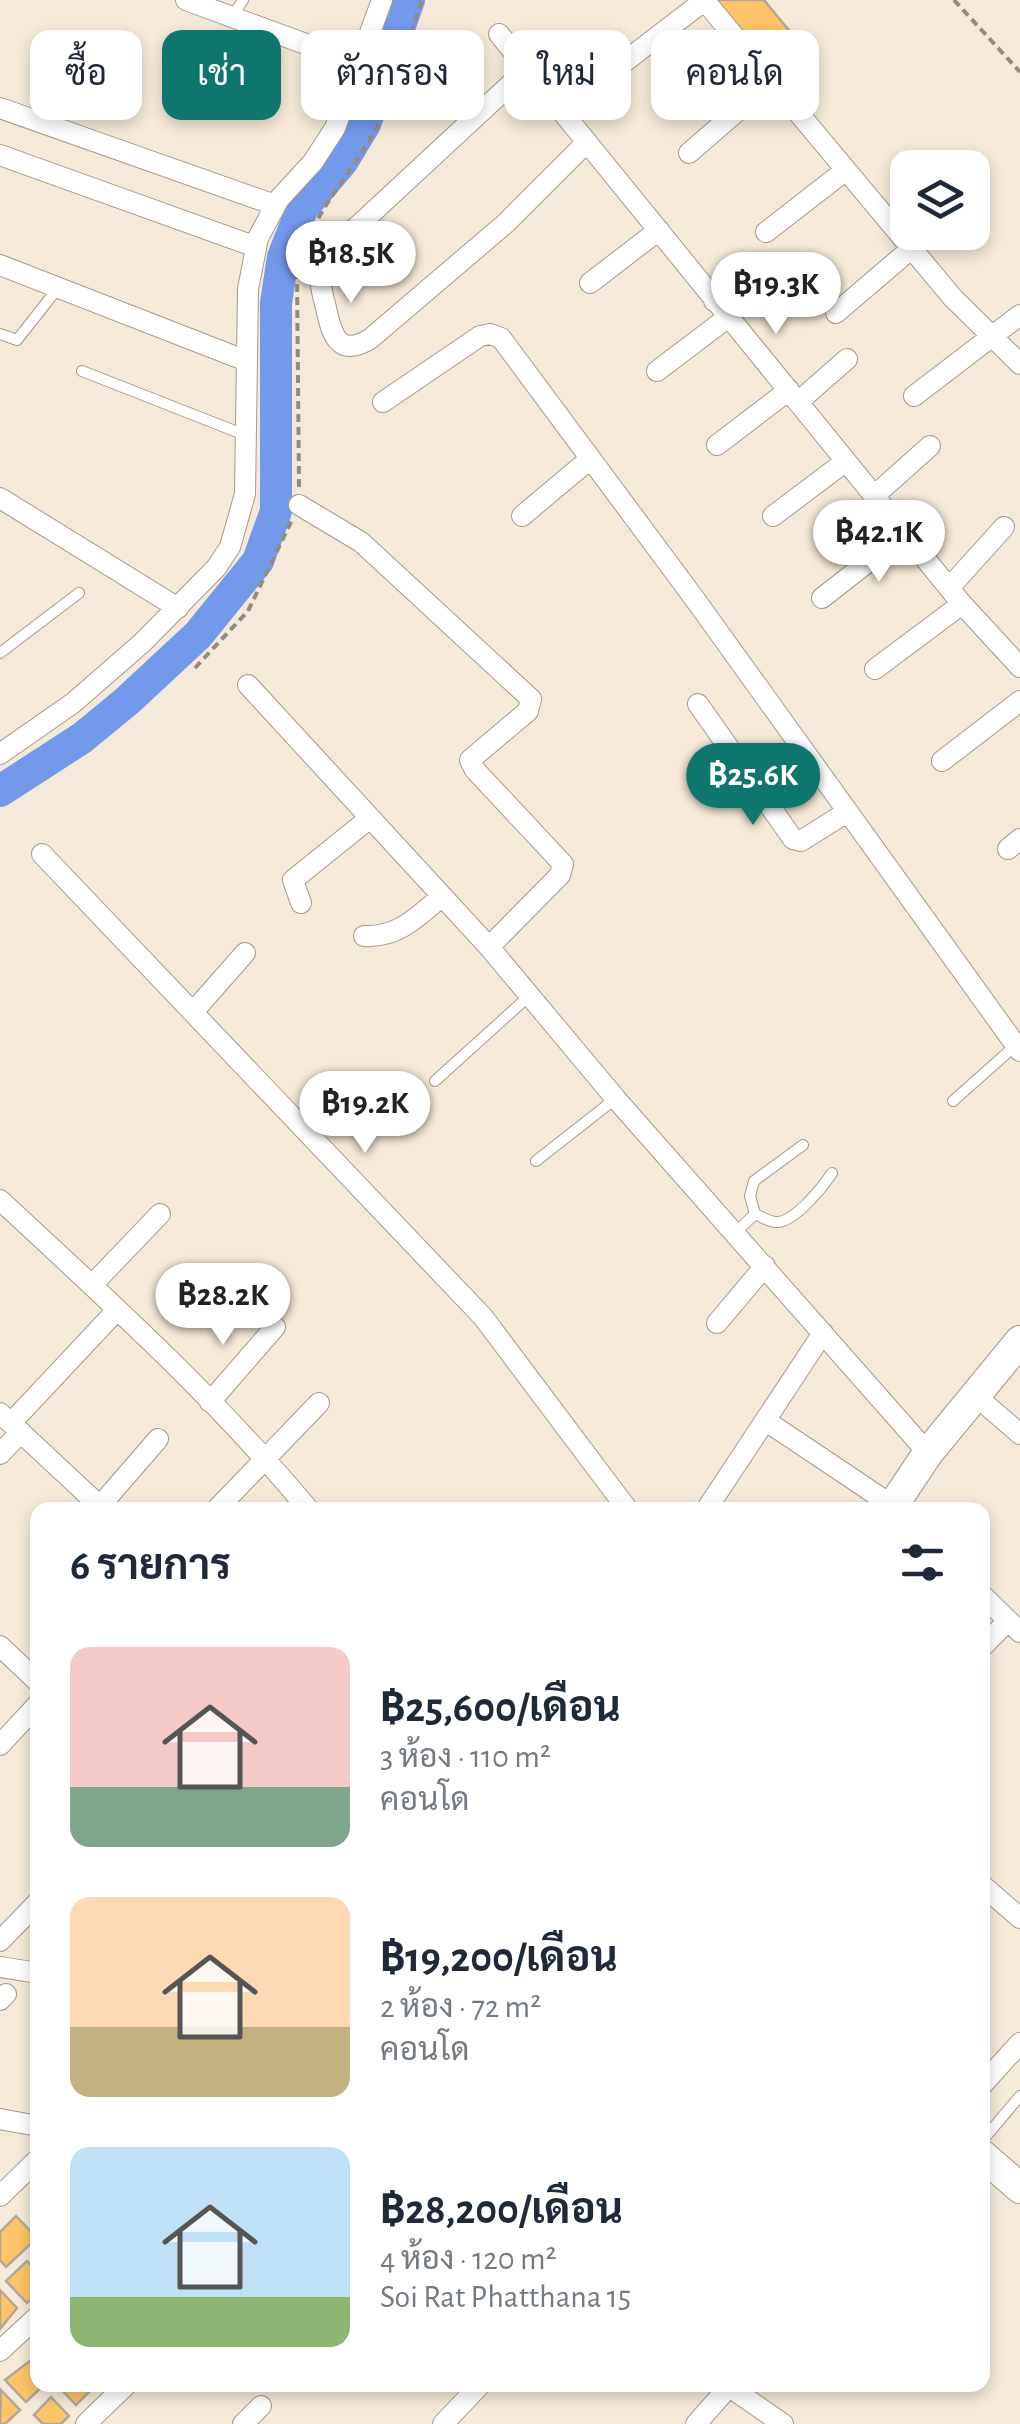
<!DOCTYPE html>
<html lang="th">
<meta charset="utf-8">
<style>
body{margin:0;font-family:"Alegreya Sans",Sarabun,sans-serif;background:#f2f2f3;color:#1f2937;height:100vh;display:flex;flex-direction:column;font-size:38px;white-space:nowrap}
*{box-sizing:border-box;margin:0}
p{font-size:32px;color:#747a83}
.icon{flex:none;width:55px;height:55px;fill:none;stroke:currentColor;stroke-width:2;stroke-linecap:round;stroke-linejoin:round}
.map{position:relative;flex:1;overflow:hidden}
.details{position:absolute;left:30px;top:1502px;width:960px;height:890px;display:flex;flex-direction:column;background:#fff;border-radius:20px;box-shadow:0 5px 15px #0003}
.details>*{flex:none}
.hud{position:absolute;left:30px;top:30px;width:960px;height:90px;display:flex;gap:20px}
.tools{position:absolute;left:890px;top:150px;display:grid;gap:20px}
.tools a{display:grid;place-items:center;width:100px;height:100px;border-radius:20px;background:#fff;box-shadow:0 5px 15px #0003;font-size:50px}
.price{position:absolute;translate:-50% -85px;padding:0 22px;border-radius:35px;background:#fff;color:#222;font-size:32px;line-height:65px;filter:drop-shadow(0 2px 5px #0008)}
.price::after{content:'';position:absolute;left:50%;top:60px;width:30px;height:22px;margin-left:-15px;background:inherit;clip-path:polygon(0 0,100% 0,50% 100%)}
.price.active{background:#0f766e;color:#fff}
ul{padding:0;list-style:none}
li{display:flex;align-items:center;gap:30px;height:250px;padding:0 40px}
li span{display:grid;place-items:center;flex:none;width:280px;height:200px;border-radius:20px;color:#555}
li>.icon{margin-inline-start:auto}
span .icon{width:120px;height:120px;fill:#fffc;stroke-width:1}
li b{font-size:42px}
h2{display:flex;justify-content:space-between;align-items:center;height:120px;padding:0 40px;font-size:42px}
.pill{padding:0 35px;border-radius:20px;background:#fff;box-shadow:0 5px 15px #0003;font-size:35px;line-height:90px}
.pill.active{background:#0f766e;color:#fff}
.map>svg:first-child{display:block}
</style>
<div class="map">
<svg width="1020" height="2424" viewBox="0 0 1020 2424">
<rect width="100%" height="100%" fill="#f5ead9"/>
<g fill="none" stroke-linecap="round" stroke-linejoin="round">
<!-- river -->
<path stroke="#7399eb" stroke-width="32" d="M 0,791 L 82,738 L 127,701 L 198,635 L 258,561 L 276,511 L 276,303 L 283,257 L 302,209 L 342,162 L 365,124 L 409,0"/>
</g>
<!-- building -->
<path fill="#fec568" stroke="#b2a797" stroke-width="2.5" d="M 713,0 L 764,0 L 810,56 L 779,81 Z
M 16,2216 L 37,2238 L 6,2267 L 0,2260 L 0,2232 Z
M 27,2261 L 38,2272 L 38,2293 L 27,2303 L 6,2281 Z
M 0,2290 L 17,2308 L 0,2329 Z
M 30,2361 L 38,2370 L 38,2385 L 44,2385 L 26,2402 L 5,2380 Z
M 63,2385 L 93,2385 L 95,2386 L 76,2405 L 60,2388 Z
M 1,2390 L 20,2410 L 5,2424 L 0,2424 Z
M 51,2397 L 69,2416 L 61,2424 L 43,2424 L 34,2415 Z"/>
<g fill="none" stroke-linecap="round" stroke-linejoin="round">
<defs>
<path id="lane" d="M 232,17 L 243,0
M 0,334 L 17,340 L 58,288
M 82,371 L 245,435
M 0,653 L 79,593
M 435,1081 L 529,996
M 953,1101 L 1016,1045
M 536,1161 L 615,1099
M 755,1214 C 762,1217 770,1223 778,1222 C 795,1221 823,1187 832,1173
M 736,1232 L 755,1214 L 750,1196 L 754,1181 L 803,1145
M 982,2141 L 1020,2096"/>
<path id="street" d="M 186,0 L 360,64
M 704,0 L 953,298 L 1020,364
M 499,34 L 962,604 L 1020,667
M 619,66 L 705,0
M 527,69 L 334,248 C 330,254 324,261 322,268 C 318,281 323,295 326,308 C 332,335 338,358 370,339 L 506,223 L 587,142
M 0,108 L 275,205
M 689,153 L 772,81
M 0,155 L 256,247
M 766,232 L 846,170
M 0,265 L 244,360
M 590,283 L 659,230
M 714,301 L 749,271
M 836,313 L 911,249
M 657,371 L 727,318
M 914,396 L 1020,315
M 383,402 L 480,336 L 490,334 L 501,338 L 694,598 L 1020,1051
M 798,402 L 847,359
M 717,445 L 789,390
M 874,496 L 930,446
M 0,498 L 178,608
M 299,505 L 361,542 L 531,699 L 528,711 L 470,760 L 475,770 L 563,864 L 560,875 L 489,947
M 522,516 L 590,459
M 773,516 L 846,461
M 949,588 L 1004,527
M 822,598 L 905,533
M 875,669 L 962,604
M 248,685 L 489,947 L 616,1099 L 928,1453
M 698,704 L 793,839 L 801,841 L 847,812
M 0,754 L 73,703 L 142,643 L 216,568 L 230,547 L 245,494 L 248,289 L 258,238 L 279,199 L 313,162 L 335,128 L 382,0
M 942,761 L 1020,701
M 1008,849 L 1020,839
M 42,854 L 483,1317 L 628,1510
M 301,903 L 293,880 L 370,818
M 364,936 C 397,938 418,917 442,896
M 193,1012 L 245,953
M 0,1200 C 107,1299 216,1398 309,1510
M 92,1285 L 160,1214
M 717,1323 L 765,1266
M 977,1397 L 1020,1434
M 210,1402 L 275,1327
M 0,1413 L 104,1510
M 766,1421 L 899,1510
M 11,1423 L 117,1310
M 0,1454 L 21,1432
M 100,1506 L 158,1439
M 216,1510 L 319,1403
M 706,1510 L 823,1333
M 982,1595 L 1020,1632
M 0,1646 L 38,1682
M 982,1647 L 1008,1621
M 0,1745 L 38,1704
M 982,1885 L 1020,1918
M 0,1941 L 38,1902
M 0,1967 L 38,1973
M 0,2000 L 6,1994
M 982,2085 L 1020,2043
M 0,2119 L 38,2126
M 0,2196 L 38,2159
M 0,2351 L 38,2316
M 86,2424 L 126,2385
M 243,2424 L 261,2406
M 443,2424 L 480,2385
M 696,2424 L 726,2390 L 734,2390 L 783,2424"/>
<path id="secondary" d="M 890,1510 L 928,1453 L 1020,1341
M 982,2155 L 1020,2188"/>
</defs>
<!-- lane casing -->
<use href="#lane" stroke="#a49a8a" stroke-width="12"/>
<!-- street casing -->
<use href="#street" stroke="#a49a8a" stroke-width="22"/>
<!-- secondary casing -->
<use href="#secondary" stroke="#a49a8a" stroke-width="32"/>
<!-- path -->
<path stroke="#938b7f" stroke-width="4" stroke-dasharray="8 5" stroke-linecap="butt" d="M 954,0 L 1020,72
M 398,70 L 422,0
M 299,487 L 297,275 C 308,214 352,176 379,123 C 388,107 392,87 398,70 L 377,62
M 195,668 L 248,611 L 292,520"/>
<!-- lane -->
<use href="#lane" stroke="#fff" stroke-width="10"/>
<!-- street -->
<use href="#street" stroke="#fff" stroke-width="20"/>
<!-- secondary -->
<use href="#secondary" stroke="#fff" stroke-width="30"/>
</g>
</svg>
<div class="tools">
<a><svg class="icon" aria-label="layers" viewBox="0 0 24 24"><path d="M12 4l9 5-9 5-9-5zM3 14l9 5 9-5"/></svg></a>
</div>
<b class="price" style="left:351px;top:306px">฿18.5K</b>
<b class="price" style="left:776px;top:337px">฿19.3K</b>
<b class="price" style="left:879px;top:585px">฿42.1K</b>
<b class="price active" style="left:753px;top:828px">฿25.6K</b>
<b class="price" style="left:365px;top:1156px">฿19.2K</b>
<b class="price" style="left:223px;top:1348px">฿28.2K</b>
<div class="hud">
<a class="pill">ซื้อ</a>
<a class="pill active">เช่า</a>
<a class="pill">ตัวกรอง</a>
<a class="pill">ใหม่</a>
<a class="pill">คอนโด</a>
</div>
<section class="details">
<h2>6 รายการ<svg class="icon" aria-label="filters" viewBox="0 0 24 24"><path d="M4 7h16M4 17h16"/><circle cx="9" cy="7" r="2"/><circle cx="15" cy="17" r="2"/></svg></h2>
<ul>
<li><span style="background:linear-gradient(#f6c9c9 70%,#7fa58c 0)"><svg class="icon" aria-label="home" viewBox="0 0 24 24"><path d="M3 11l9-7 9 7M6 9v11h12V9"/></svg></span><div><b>฿25,600/เดือน</b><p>3 ห้อง · 110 m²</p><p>คอนโด</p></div></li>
<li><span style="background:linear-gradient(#ffd9b3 65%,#c2b280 0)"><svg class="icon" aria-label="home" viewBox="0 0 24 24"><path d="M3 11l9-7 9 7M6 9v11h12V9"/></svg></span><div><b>฿19,200/เดือน</b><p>2 ห้อง · 72 m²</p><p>คอนโด</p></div></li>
<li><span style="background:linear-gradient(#bfe0f5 75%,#8fb573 0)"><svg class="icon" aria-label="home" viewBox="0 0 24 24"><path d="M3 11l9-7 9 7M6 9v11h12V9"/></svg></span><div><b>฿28,200/เดือน</b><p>4 ห้อง · 120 m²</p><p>Soi Rat Phatthana 15</p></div></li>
</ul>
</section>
</div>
